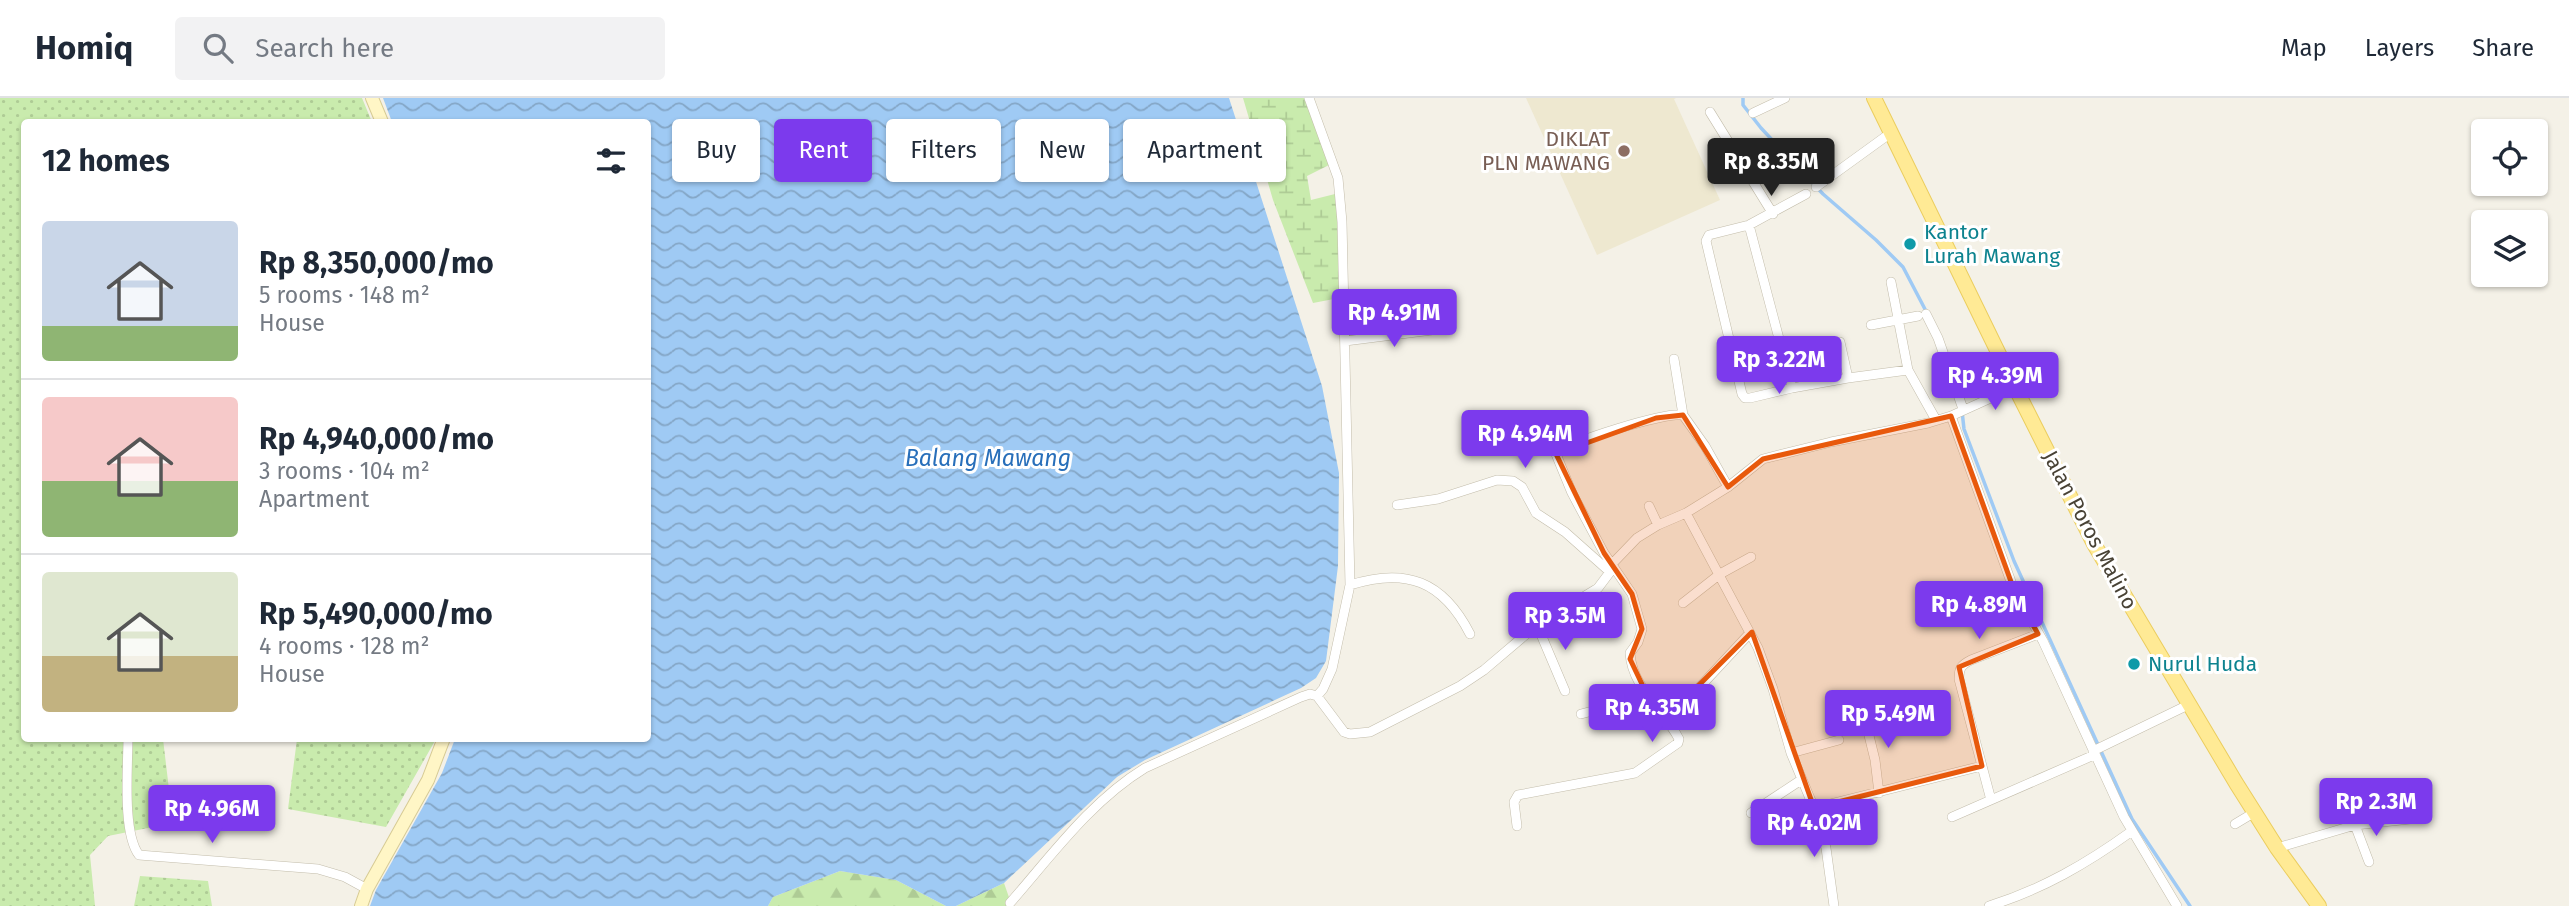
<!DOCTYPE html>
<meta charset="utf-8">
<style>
body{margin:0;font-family:"Fira Sans",sans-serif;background:#f2f2f3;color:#1f2937;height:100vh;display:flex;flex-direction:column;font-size:26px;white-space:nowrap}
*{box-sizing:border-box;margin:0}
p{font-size:23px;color:#747a83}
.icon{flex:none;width:38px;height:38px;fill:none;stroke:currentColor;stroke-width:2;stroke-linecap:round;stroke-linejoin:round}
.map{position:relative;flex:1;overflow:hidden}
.details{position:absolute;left:21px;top:21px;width:630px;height:623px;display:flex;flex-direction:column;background:#fff;border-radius:7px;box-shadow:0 2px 5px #0004}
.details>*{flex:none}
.top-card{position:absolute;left:672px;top:21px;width:665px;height:63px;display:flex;gap:14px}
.tools{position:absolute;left:2471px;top:21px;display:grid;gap:14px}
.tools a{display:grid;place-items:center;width:77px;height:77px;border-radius:7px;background:#fff;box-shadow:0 2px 5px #0004;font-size:35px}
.price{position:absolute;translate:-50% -60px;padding:0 16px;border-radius:7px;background:#7c3aed;color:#fff;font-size:23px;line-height:46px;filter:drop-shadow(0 2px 4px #0008)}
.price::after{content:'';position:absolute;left:50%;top:42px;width:21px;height:16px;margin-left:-10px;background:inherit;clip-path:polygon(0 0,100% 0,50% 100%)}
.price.active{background:#222;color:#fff}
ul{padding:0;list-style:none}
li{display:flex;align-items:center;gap:21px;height:175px;padding:0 21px}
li+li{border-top:2px solid #e0e1e3}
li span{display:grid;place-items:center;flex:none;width:196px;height:140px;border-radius:7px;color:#555}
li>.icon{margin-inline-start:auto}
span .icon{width:84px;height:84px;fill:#fffc;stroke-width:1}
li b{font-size:30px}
h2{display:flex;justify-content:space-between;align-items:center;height:84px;padding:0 21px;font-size:30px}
.tag{padding:0 24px;border-radius:7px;background:#fff;box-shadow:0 2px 5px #0004;font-size:24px;line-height:63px}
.tag.active{background:#7c3aed;color:#fff}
header{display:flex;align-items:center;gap:42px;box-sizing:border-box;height:98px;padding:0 35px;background:#fff;border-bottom:2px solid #e0e1e3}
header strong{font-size:33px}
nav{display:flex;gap:38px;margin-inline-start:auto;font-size:24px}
.search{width:490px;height:63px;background:#f2f2f3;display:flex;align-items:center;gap:18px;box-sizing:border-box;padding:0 24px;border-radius:7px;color:#747a83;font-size:26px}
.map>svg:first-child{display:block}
</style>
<header>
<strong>Homiq</strong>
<div class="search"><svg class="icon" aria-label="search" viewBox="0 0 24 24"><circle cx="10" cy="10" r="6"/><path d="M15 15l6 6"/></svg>Search here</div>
<nav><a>Map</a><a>Layers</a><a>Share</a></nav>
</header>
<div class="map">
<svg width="2569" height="808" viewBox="0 0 2569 808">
<defs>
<pattern id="green-dots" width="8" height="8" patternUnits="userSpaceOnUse" patternTransform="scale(1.75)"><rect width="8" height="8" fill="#c9ebad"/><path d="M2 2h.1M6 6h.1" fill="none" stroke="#aecb95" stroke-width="1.8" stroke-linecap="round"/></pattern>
<pattern id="forest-firs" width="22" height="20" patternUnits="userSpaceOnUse" patternTransform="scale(1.75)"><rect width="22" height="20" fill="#c9ebad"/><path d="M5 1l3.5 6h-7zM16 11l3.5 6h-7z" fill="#aecb95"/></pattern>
<pattern id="wetland-marsh" width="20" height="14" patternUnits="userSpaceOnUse" patternTransform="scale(1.75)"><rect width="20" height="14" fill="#c9ebad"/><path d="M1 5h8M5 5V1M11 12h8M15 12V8" fill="none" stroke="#aecb95"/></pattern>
<pattern id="water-waves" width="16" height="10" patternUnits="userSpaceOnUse" patternTransform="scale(1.75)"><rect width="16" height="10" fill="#9fcaf4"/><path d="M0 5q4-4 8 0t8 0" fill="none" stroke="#84a6c6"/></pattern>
</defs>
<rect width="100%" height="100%" fill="#f4f1e7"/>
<!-- education -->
<path fill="#eee8d0" d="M 1526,0 L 1676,0 L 1674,1 L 1720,102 L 1597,157 Z"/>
<!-- green -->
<path fill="url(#green-dots)" d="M 0,0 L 362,0 L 372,24 L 24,24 L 24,640 L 163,641 L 173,725 L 108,738 L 90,757 L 95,808 L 0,808 Z
M 297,641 L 297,640 L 436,641 L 386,729 L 288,711 Z
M 140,778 L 208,783 L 212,808 L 134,808 Z"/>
<!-- forest -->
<path fill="url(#forest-firs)" d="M 840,773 L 896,782 L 946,808 L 768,808 L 773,799 Z
M 1004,785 L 1012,808 L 956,808 Z"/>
<!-- wetland -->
<path fill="url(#wetland-marsh)" d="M 1243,0 L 1306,0 L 1333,65 L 1307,78 L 1311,102 L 1335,96 L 1341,151 L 1339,200 L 1313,205 L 1273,102 Z"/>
<!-- water -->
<path fill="url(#water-waves)" d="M 383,0 L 1229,0 L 1322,288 L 1339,375 L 1338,468 L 1326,563 L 1316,580 L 1301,590 L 1145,662 L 1117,679 L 1004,785 L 956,808 L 946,808 L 896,782 L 840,773 L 773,799 L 768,808 L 370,808 L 376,792 L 442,675 L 455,641 L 648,640 L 648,24 L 392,24 Z"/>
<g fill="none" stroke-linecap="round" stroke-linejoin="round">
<!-- stream -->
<path stroke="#9fcaf4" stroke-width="3.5" d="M 1743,0 L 1743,7 L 1761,30 L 1823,96 L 1876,142 L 1903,169 L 1927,215
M 1962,313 L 1964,331 L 2014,463 L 2132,721 L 2190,808"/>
<defs>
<path id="street" d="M 1710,14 L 1773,116
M 1753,15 L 1785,0
M 1816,89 L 1892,34
M 1749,127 L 1792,290 L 1848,280 L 1908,272 L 1936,322
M 1891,184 L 1908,272
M 1926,216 L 1938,240 L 1963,311
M 1871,227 L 1918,218
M 1345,243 L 1440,231
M 1840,244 L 1848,280
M 1674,261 L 1683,317
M 1792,290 L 1750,300 L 1745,300 L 1742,296 L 1706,143 L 1709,137 L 1749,127 L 1806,96
M 1951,318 L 2014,492 L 2043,543 L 2124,719 L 2177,808
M 1397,407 L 1438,401 L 1497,382 L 1513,383 L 1522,389 L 1536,415 L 1565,434 L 1610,474
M 1649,408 L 1658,427
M 1686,415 L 1758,550 L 1773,591 L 1791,655 L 1814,710 L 1826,750 L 1834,808
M 1350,487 C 1406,469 1443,483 1470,536
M 1683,505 L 1720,476 L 1751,459
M 1936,518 L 1991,497 L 2014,492
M 1537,527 L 1565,593
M 1317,598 L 1344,634 L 1350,636 L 1370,634 L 1460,588 L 1484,572 L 1537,527 L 1598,490 L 1610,474 L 1612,466 L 1637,440 L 1658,427 L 1686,415 L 1728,389 L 1763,361 L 1831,344 L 1928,325 L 1951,318 L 2015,289
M 1863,613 L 1875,662 L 1879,695
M 1581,616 L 1623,605 L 1629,607 L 1636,621 L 1639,622 L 1659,613
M 1664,617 L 1697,592 L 1750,535
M 128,640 C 128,668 122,735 139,757 L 318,771 L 345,779 L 367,791
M 2093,653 L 2188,607
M 1791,655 L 1839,642
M 1991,702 L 1959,581 C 1959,570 1961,567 1971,562 L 2038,536
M 1814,710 L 1982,668
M 1751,715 L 1801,682
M 1952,719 L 2094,657
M 2235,726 L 2255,714
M 2355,727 L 2369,764
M 1517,728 L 1514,704 L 1518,697 L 1635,675 L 1678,645 L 1679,641 C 1664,612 1632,590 1630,555 L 1638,544 L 1642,531 L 1632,496 L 1604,455 L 1572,395 L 1556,356 C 1570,343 1665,314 1683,317 L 1705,348 L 1728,389
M 2277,750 L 2355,727 L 2410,721
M 1010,805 C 1052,757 1091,703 1145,670 L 1301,599 L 1310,596 L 1317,598 L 1323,591 L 1332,571 L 1350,487 L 1342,124 L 1338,80 L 1309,0
M 1989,808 C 2043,791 2086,766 2132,733"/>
<path id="secondary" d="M 372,0 L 382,24
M 361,808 L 367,791 L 428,682 L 444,640"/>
<path id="primary" d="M 1874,0 L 2015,289 L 2094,446 L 2236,685 L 2277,750 L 2319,808"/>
</defs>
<!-- street casing -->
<use href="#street" stroke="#c3bdab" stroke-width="10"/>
<!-- secondary casing -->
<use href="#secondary" stroke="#d7cb94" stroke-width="14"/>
<!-- primary casing -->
<use href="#primary" stroke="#ebcd5e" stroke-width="16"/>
<!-- street -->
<use href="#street" stroke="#fff" stroke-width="9"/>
<!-- secondary -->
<use href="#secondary" stroke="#fff6c6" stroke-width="12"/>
<!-- primary -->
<use href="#primary" stroke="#ffea95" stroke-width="14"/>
</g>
<!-- marked area -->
<path fill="#e8590c" fill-opacity="0.2" stroke="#e8590c" stroke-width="5" stroke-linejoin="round" d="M 1683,317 L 1728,389 L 1763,361 L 1951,318 L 2014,492 L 2038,536 L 1959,569 L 1982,668 L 1814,710 L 1752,534 L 1676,610 L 1664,617 L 1650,603 L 1630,561 L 1642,531 L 1632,496 L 1604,455 L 1556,356 L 1656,320 Z"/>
<!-- markers -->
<circle fill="#8d6e63" stroke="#fff" stroke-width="2.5" cx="1624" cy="53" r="7"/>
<g fill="#0f9aa8" stroke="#fff" stroke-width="2.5">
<circle cx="1910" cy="146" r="7"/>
<circle cx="2134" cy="566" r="7"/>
</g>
<g text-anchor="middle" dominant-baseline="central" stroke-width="6" stroke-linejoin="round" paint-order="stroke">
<!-- education labels -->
<g font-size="21" fill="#785e54" stroke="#fff" text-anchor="end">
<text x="1610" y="41">DIKLAT<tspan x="1610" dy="24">PLN MAWANG</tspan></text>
</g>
<!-- culture labels -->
<g font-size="21" fill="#0d838f" stroke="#fff" text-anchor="start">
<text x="1924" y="134">Kantor<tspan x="1924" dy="24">Lurah Mawang</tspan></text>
<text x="2148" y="566">Nurul Huda</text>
</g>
<!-- street labels -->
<g font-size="21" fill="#484235" stroke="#fff">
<text transform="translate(2090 432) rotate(62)">Jalan Poros Malino</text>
</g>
<!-- water labels -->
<g font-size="23" font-style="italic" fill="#286fba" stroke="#fff">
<text x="988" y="360">Balang Mawang</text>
</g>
</g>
</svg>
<div class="tools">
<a><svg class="icon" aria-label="locate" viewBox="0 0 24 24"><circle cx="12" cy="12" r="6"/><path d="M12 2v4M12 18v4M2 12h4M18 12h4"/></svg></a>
<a><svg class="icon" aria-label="layers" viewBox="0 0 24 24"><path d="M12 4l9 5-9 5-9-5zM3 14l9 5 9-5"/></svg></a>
</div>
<b class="price active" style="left:1771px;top:100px">Rp 8.35M</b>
<b class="price" style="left:1394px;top:251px">Rp 4.91M</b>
<b class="price" style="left:1779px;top:298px">Rp 3.22M</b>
<b class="price" style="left:1995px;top:314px">Rp 4.39M</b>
<b class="price" style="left:1525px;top:372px">Rp 4.94M</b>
<b class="price" style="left:1979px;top:543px">Rp 4.89M</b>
<b class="price" style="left:1565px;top:554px">Rp 3.5M</b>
<b class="price" style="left:1652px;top:646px">Rp 4.35M</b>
<b class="price" style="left:1888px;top:652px">Rp 5.49M</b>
<b class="price" style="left:2376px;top:740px">Rp 2.3M</b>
<b class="price" style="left:212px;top:747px">Rp 4.96M</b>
<b class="price" style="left:1814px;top:761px">Rp 4.02M</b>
<div class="top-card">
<a class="tag">Buy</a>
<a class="tag active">Rent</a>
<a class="tag">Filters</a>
<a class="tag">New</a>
<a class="tag">Apartment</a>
</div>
<section class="details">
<h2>12 homes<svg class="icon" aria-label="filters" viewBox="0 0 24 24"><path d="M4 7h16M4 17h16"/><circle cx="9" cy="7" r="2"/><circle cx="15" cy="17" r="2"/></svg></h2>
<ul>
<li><span style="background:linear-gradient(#c9d6e8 75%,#8fb573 0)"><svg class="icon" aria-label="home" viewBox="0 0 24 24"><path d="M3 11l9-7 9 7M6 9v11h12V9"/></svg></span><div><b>Rp 8,350,000/mo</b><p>5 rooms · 148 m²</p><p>House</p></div></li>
<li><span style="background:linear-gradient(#f6c9c9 60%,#8fb573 0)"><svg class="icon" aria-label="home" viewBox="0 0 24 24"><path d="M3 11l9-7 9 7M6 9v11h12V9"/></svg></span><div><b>Rp 4,940,000/mo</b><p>3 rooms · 104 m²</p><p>Apartment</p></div></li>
<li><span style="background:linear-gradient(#dfe7d0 60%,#c2b280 0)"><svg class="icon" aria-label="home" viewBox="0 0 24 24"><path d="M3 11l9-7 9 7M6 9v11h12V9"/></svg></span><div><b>Rp 5,490,000/mo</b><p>4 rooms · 128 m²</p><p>House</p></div></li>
</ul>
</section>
</div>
